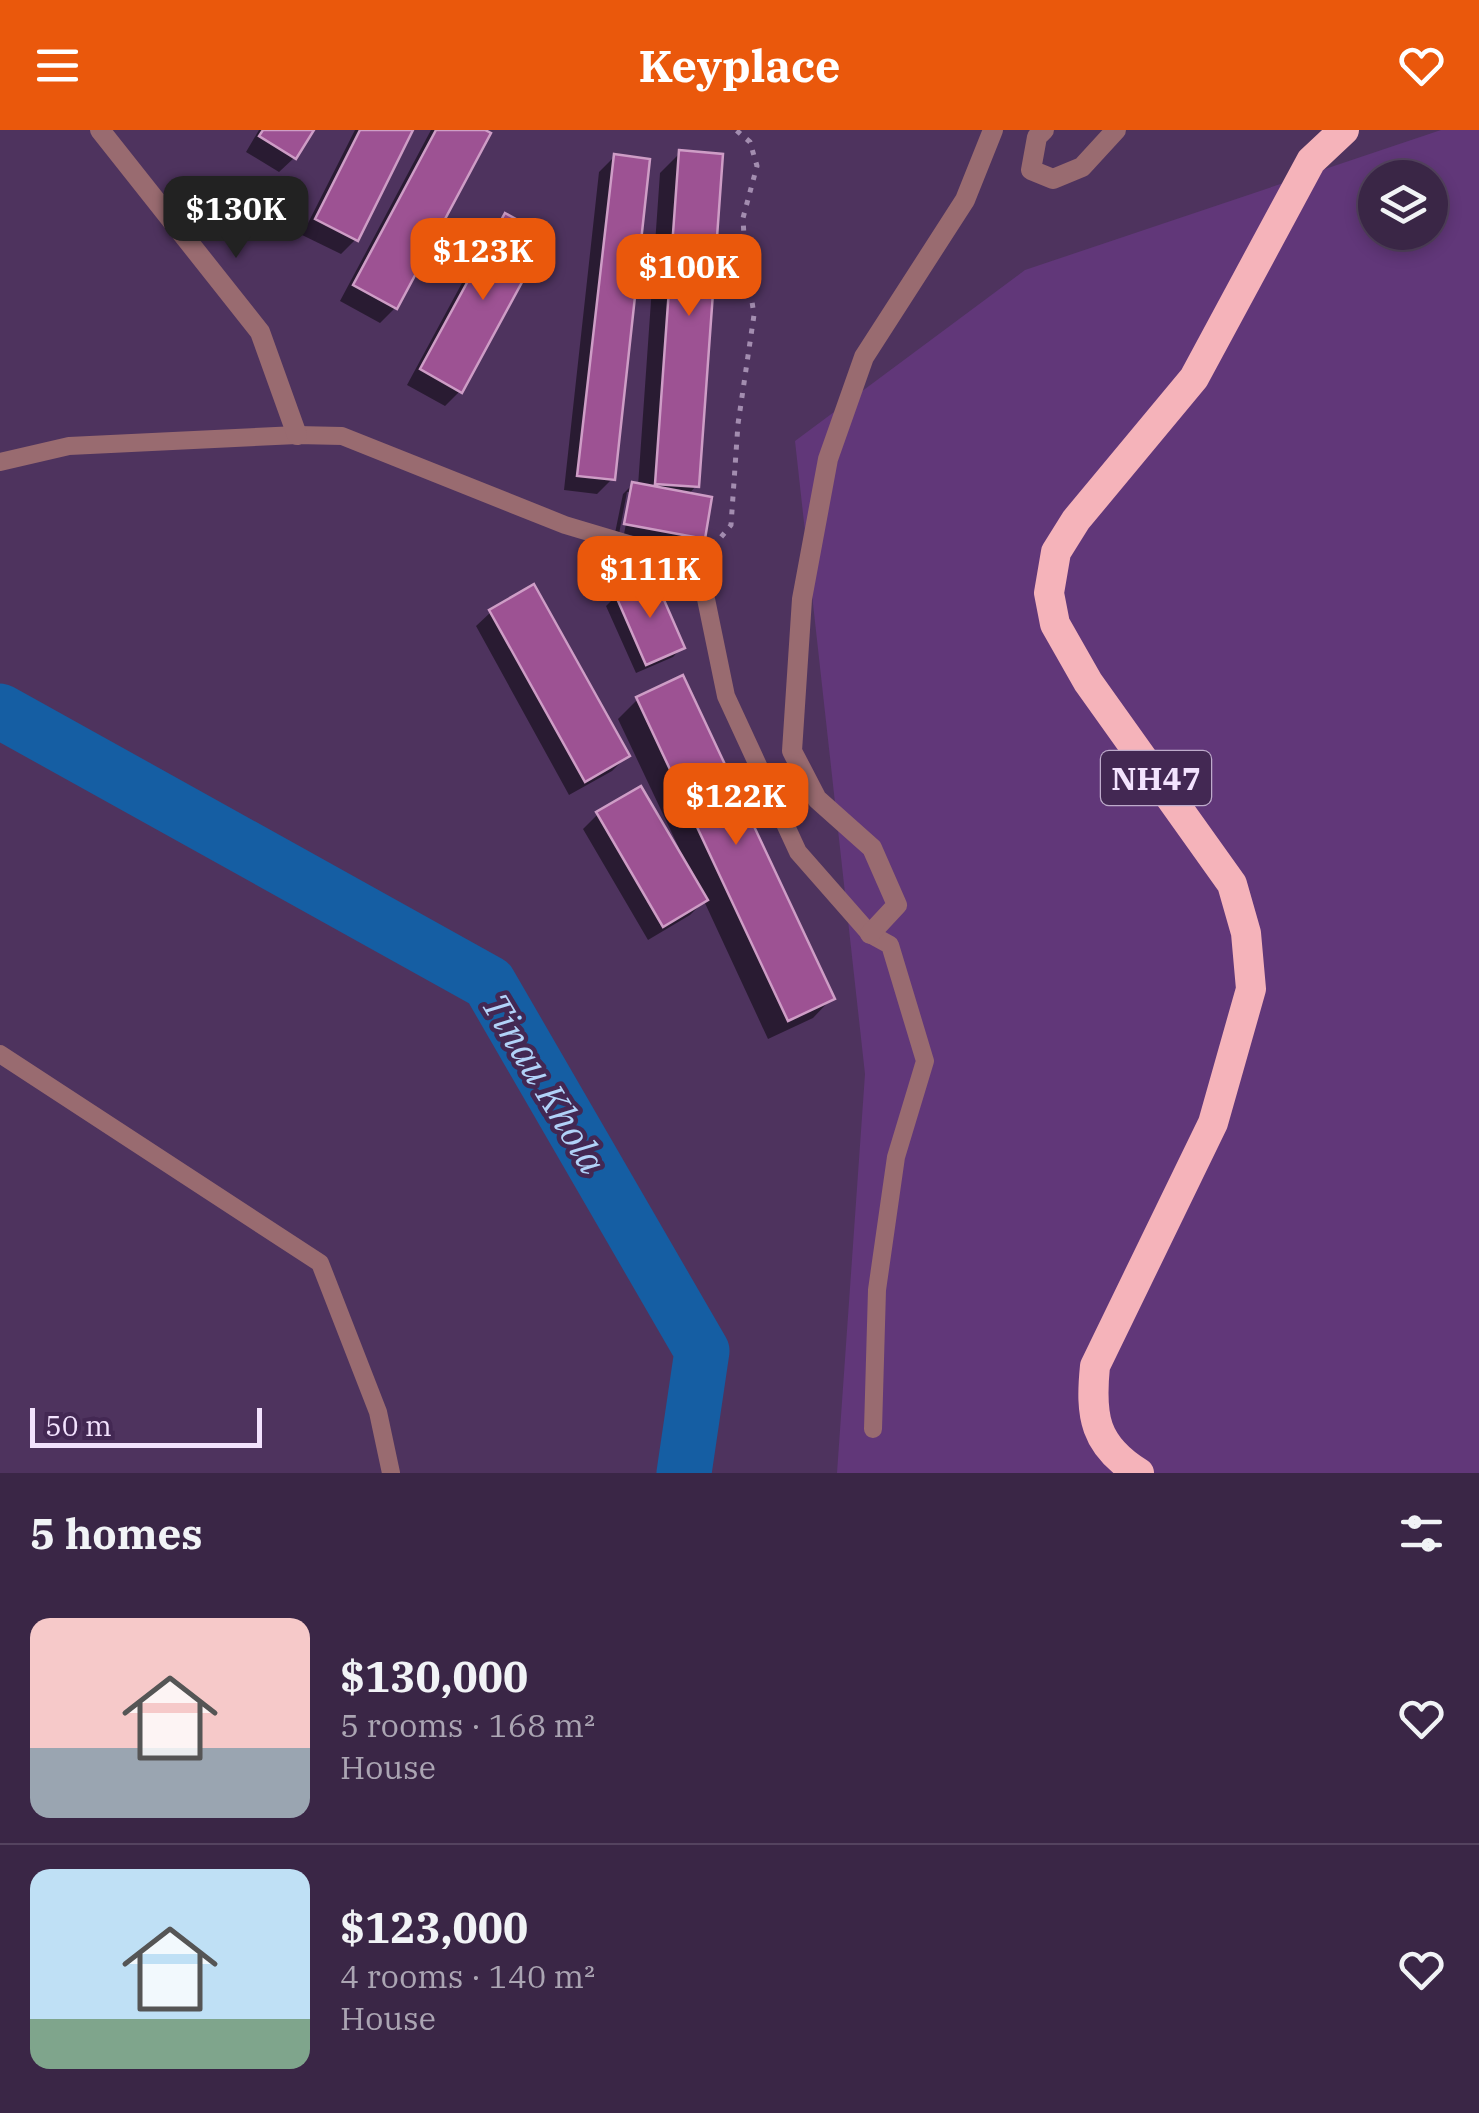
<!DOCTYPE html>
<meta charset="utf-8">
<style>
body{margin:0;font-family:"IBM Plex Serif",serif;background:#453251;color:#f1f3f6;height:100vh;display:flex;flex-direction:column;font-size:38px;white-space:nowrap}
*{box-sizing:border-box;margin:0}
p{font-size:32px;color:#aba5b3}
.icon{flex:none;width:55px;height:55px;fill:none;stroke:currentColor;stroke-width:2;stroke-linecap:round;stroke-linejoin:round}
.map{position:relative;height:1343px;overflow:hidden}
.side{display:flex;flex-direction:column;background:#3a2646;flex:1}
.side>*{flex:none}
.tools{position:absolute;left:1358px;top:30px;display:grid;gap:20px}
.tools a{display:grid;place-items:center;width:90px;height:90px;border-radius:50%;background:#3a2646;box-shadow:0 5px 15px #0003,0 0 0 2px #54435f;font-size:50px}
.scale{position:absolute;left:30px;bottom:25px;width:232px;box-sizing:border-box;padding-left:10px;border:5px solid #f3e3fe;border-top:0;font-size:28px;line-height:35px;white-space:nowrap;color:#f3e3fe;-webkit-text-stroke:8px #432853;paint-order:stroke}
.price{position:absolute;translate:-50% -85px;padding:0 22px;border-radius:20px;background:#ea580c;color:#fff;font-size:32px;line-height:65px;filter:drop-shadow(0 2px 5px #0008)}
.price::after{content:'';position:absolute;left:50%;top:60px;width:30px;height:22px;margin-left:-15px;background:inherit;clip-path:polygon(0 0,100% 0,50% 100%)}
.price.selected{background:#222;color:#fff}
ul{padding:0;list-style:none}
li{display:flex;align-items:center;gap:30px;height:250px;padding:0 30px}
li+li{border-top:2px solid #54435f}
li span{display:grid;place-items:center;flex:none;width:280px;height:200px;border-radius:20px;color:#555}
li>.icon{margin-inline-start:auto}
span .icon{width:120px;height:120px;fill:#fffc;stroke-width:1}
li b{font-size:42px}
h2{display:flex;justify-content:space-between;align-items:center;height:120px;padding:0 30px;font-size:42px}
header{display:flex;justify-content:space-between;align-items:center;height:130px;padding:0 30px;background:#ea580c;color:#fff;font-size:45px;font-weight:700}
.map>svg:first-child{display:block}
</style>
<header><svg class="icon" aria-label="menu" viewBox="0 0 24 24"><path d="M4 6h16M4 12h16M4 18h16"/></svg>Keyplace<svg class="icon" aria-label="heart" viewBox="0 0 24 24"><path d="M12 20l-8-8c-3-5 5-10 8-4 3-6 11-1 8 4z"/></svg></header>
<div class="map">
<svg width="1479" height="1343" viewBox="0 0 1479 1343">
<rect width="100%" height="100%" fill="#4e335e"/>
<!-- green -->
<path fill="#613779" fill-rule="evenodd" d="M 1441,0 L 1479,0 L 1479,1343 L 837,1343 L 865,944 L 795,311 L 1025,140 ZM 1375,48 L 1430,48 L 1430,102 L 1375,102 Z"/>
<!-- shadow -->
<path fill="#0007" d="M 259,0 L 311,0 L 294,28 L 279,42 L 246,22 Z
M 355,0 L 410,0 L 356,109 L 341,124 L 302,105 Z
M 431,0 L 480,0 L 395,178 L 380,193 L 340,171 Z
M 680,23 L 696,356 L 688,365 L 702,407 L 692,417 L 624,404 L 632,362 L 627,362 L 619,404 L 615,403 L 623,364 L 632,355 L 638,356 L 660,43 Z
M 614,27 L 612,349 L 597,364 L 564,360 L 599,42 Z
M 505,86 L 460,261 L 445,276 L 407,255 L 490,101 Z
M 652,450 L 682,517 L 673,527 L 636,543 L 606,476 L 616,466 Z
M 491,482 L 627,626 L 612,641 L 569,665 L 476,496 Z
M 638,569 L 832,868 L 813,888 L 768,909 L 704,771 L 690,785 L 648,810 L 583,699 L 598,684 L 675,720 L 679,718 L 618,589 Z"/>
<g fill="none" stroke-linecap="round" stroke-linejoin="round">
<!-- river -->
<path stroke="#155ea3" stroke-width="55" d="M 0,581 L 489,853 L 702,1221 L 684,1343"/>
</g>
<!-- building -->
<path fill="#9d5293" stroke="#ce9dc6" stroke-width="2.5" d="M 263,0 L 314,0 L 296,29 L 259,6 Z
M 360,0 L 413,0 L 358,111 L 315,89 Z
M 436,0 L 485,0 L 491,3 L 397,179 L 353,155 Z
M 679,20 L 723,24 L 699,357 L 655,354 Z
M 614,24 L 650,29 L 615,350 L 577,346 Z
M 505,83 L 547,106 L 462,263 L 420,239 Z
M 632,352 L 712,367 L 705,409 L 624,394 Z
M 654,447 L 685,518 L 646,535 L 615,464 Z
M 534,454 L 630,626 L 585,652 L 489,480 Z
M 683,545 L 835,869 L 788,891 L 636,567 Z
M 641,656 L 708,770 L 663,797 L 596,682 Z"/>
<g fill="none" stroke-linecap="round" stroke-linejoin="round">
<!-- path -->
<path stroke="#a38db0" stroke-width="5" stroke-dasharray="5 8" stroke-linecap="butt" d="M 713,417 L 731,395 L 738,294 L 754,185 L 745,125 L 743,88 L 757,36 L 750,12 L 736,0"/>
<!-- lane -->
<path stroke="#996b70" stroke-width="18" d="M 0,332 L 69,316 L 297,305 L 342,306 L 565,395 L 699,435 L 726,566 L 798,722 L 870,804 L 890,815 L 925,931 L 896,1027 L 877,1160 L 873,1299
M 0,924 L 320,1133 L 378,1282 L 391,1343"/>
<!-- street -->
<path stroke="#996b70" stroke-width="20" d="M 100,0 L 260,202 L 297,305
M 1044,0 L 1037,7 L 1031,40 L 1053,49 L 1082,37 L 1116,0
M 870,804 L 897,775 L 872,718 L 817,669 L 792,621 L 802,469 L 828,329 L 864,227 L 965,70 L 993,0"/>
<!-- highway -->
<path stroke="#f5b3ba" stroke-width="30" d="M 1139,1343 C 1094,1315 1090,1286 1095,1236 L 1213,993 L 1251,859 L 1246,803 L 1232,754 L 1088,552 L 1055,494 L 1049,463 L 1056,422 L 1076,390 L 1194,248 L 1311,31 L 1344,0"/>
</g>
<g text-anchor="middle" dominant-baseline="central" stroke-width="9" stroke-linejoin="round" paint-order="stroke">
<!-- shield labels -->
<rect fill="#432853" stroke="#beabcb" stroke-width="2.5" x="1101" y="621" width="110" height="54" rx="8"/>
<g font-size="32" font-weight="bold" fill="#f3e3fe">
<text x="1156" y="648">NH47</text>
</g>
<!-- water labels -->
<g font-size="38" font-style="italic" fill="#b1d2f8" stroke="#432853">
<text transform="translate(545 953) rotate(59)">Tinau Khola</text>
</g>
</g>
</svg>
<div class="tools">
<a><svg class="icon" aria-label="layers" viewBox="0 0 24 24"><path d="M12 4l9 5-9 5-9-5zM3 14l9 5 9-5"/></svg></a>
</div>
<div class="scale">50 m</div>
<b class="price selected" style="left:236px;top:131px">$130K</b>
<b class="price" style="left:483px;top:173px">$123K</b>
<b class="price" style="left:689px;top:189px">$100K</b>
<b class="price" style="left:650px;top:491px">$111K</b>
<b class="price" style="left:736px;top:718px">$122K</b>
</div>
<section class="side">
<h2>5 homes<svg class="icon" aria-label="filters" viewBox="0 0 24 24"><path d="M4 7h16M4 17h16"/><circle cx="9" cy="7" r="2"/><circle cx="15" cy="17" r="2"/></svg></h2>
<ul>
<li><span style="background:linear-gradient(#f6c9c9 65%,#9aa5b1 0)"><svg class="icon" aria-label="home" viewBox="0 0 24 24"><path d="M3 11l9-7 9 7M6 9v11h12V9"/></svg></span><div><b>$130,000</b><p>5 rooms · 168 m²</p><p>House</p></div><svg class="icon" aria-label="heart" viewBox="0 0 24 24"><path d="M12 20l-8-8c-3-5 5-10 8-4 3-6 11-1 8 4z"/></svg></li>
<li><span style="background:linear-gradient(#bfe0f5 75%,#7fa58c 0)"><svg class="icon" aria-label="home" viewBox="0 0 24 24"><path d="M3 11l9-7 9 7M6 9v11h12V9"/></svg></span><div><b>$123,000</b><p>4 rooms · 140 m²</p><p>House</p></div><svg class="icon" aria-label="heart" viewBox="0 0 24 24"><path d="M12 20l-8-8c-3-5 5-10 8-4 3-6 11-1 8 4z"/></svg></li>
</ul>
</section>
